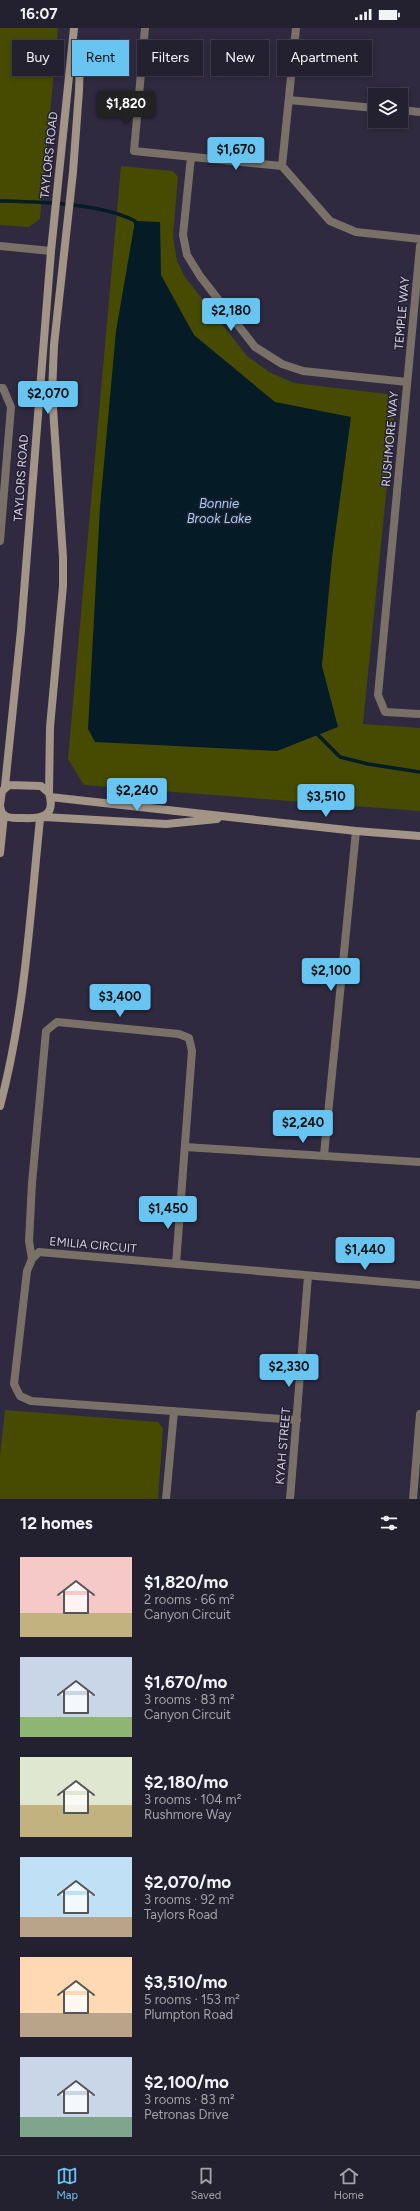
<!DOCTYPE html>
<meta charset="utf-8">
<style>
body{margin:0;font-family:Figtree,sans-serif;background:#2f2d3b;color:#f1f3f6;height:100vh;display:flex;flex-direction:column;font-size:15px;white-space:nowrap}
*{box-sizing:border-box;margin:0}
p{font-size:13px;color:#a3a3aa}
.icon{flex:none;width:22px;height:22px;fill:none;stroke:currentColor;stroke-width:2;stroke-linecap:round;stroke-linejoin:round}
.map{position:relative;height:1471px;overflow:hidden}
.side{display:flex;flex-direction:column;background:#23202f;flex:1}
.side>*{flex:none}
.guide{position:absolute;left:12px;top:12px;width:396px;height:36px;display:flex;gap:8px}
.fabs{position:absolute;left:368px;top:60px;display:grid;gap:8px}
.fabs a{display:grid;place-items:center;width:40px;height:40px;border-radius:0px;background:#23202f;box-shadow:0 2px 6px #0003,0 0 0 1px #403e4b;font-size:20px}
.price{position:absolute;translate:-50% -34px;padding:0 9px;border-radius:4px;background:#68c4f0;color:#111;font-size:13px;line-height:26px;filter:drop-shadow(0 1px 2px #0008)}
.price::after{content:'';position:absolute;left:50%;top:24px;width:12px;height:9px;margin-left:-6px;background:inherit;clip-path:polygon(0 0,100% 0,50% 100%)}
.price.on{background:#222;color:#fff}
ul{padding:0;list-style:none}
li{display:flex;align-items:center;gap:12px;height:100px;padding:0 20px}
li span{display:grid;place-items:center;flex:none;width:112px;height:80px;border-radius:0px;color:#555}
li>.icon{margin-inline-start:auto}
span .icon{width:48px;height:48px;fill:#fffc;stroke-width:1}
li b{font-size:17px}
h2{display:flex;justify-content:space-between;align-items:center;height:48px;padding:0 20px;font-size:17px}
.tag{padding:0 14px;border-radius:0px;background:#23202f;box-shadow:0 2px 6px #0003,0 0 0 1px #403e4b;font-size:14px;line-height:36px}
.tag.on{background:#68c4f0;color:#111}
.status{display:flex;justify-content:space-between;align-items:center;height:28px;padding:0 20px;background:#23202f;direction:ltr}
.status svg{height:11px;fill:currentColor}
.menu{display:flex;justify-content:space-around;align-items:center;height:56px;border-top:1px solid #403e4b;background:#23202f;font-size:11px;color:#a3a3aa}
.menu a{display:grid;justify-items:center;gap:2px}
.menu .on{color:#68c4f0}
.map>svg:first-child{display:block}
</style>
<div class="status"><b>16:07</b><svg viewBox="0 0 49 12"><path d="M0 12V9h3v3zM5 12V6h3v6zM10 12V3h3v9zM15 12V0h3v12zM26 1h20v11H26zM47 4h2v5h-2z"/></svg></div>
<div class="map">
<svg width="420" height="1471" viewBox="0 0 420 1471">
<rect width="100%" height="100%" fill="#2f2a3f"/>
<!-- green -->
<path fill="#464b01" d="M 0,0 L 58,0 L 40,191 L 29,199 L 0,197 Z
M 121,138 L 173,143 L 178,149 L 173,208 L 177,233 L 185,249 L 247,328 L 269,344 L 294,355 L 387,366 L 395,376 L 363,696 L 420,700 L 420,783 L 84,757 L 68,731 Z
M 5,1382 L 158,1394 L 163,1400 L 158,1471 L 0,1471 L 0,1428 Z"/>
<!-- water -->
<path fill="#051c27" d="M 135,193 L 160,194 L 161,247 L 194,307 L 275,374 L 351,389 L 332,530 L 322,638 L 338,699 L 277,723 L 95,714 L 88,701 L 100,479 L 116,303 Z"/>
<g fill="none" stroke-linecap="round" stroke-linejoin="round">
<!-- stream -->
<path stroke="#051c27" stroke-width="3.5" d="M 0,173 C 38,174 102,175 135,193 L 136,198
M 315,704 L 340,729 L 368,736 L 420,744"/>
<!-- street -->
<path stroke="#797068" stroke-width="8" d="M 145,0 L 134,123 L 282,138
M 296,0 L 282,138 L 330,193 L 356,204 L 420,211
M 289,72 L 375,80
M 401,82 L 420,84
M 191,129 L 183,207 L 187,227 L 200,248 L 255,319 L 282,336 L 303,343 L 407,354
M 0,218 L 51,223
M 420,218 L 378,667 L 385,684 L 420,686
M 0,360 L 3,360 L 11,379 L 0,513
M 185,1119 L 420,1134
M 324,1127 L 356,803
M 32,1231 L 29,1213 L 32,1155 L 46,1003 L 57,994 L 179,1006 L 189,1010 L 192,1023 L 176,1236
M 297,1392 L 31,1373 L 20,1368 L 14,1356 L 27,1243 L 32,1231 L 39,1224 L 420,1257
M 166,1471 L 174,1383
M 290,1471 L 308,1248
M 413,1471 L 420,1386"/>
<!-- secondary -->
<path stroke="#a39488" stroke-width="8" d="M 5,758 L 21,602 L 51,223 L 74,0
M 49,765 L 50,699 L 63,558 L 63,529 L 52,365 L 54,317 L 73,144 L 79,63 L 80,29 L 73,14
M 50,769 L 356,803 L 420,808
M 0,777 L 2,763 L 9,757 L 41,758 L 49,765 C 56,788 42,791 23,790 C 17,790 9,791 4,787 C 1,785 1,782 0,778
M 44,789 L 166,796 L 217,791
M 0,825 L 4,787
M 0,1078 C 25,984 30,887 40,791"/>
</g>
<g text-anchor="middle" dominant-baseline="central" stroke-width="3" stroke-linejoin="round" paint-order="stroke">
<!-- street labels -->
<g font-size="12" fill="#d4d2e0" stroke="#252034">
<text transform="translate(49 127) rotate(-84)">TAYLORS ROAD</text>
<text transform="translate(402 285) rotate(-85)">TEMPLE WAY</text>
<text transform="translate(390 411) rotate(-85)">RUSHMORE WAY</text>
<text transform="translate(21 450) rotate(-86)">TAYLORS ROAD</text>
<text transform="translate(93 1217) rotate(5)">EMILIA CIRCUIT</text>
<text transform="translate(283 1418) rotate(-85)">KYAH STREET</text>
</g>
<!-- water labels -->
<g font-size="13" font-style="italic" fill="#9bd4f5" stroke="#252034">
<text x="219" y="475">Bonnie<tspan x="219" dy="15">Brook Lake</tspan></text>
</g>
</g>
</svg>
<div class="fabs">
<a><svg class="icon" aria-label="layers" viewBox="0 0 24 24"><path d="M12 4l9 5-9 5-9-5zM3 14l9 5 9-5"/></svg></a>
</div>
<b class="price on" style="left:126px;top:97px">$1,820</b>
<b class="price" style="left:236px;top:143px">$1,670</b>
<b class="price" style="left:231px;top:304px">$2,180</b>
<b class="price" style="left:48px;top:387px">$2,070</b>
<b class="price" style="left:137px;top:784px">$2,240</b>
<b class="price" style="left:326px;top:790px">$3,510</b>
<b class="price" style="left:331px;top:964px">$2,100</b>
<b class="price" style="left:120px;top:990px">$3,400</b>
<b class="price" style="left:303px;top:1116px">$2,240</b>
<b class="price" style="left:168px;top:1202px">$1,450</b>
<b class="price" style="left:365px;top:1243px">$1,440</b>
<b class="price" style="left:289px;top:1360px">$2,330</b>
<div class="guide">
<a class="tag">Buy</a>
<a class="tag on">Rent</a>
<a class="tag">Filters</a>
<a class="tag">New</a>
<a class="tag">Apartment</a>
</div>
</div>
<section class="side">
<h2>12 homes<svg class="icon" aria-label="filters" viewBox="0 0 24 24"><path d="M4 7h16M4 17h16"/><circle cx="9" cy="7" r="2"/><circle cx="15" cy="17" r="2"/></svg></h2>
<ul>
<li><span style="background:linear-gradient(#f6c9c9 70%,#c2b280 0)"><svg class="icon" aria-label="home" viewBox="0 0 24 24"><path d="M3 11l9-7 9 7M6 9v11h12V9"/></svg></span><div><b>$1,820/mo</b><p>2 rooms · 66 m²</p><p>Canyon Circuit</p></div></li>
<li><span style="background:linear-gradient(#c9d6e8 75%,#8fb573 0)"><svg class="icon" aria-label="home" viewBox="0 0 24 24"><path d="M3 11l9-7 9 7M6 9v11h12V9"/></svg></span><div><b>$1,670/mo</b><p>3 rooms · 83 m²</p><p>Canyon Circuit</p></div></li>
<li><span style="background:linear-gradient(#dfe7d0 60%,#c2b280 0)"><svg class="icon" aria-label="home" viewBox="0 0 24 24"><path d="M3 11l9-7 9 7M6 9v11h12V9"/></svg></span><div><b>$2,180/mo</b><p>3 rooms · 104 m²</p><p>Rushmore Way</p></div></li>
<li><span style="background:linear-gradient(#bfe0f5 75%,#b9a48a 0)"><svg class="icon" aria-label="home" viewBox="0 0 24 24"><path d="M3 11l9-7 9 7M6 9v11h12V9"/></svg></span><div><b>$2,070/mo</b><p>3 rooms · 92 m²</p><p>Taylors Road</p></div></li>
<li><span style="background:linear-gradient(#ffd9b3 70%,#b9a48a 0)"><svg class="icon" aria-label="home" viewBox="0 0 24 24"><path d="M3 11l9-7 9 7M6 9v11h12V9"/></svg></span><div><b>$3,510/mo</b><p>5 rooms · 153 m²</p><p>Plumpton Road</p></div></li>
<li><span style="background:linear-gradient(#c9d6e8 75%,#7fa58c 0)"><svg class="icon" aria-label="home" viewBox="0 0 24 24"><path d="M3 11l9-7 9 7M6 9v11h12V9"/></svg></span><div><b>$2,100/mo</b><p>3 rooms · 83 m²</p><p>Petronas Drive</p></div></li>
</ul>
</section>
<nav class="menu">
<a class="on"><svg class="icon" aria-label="map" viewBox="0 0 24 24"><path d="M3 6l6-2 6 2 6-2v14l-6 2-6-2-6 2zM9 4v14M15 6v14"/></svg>Map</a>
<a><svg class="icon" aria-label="saved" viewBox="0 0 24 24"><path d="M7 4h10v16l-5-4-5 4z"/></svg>Saved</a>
<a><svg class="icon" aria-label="home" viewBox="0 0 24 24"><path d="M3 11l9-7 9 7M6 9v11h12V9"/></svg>Home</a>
</nav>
